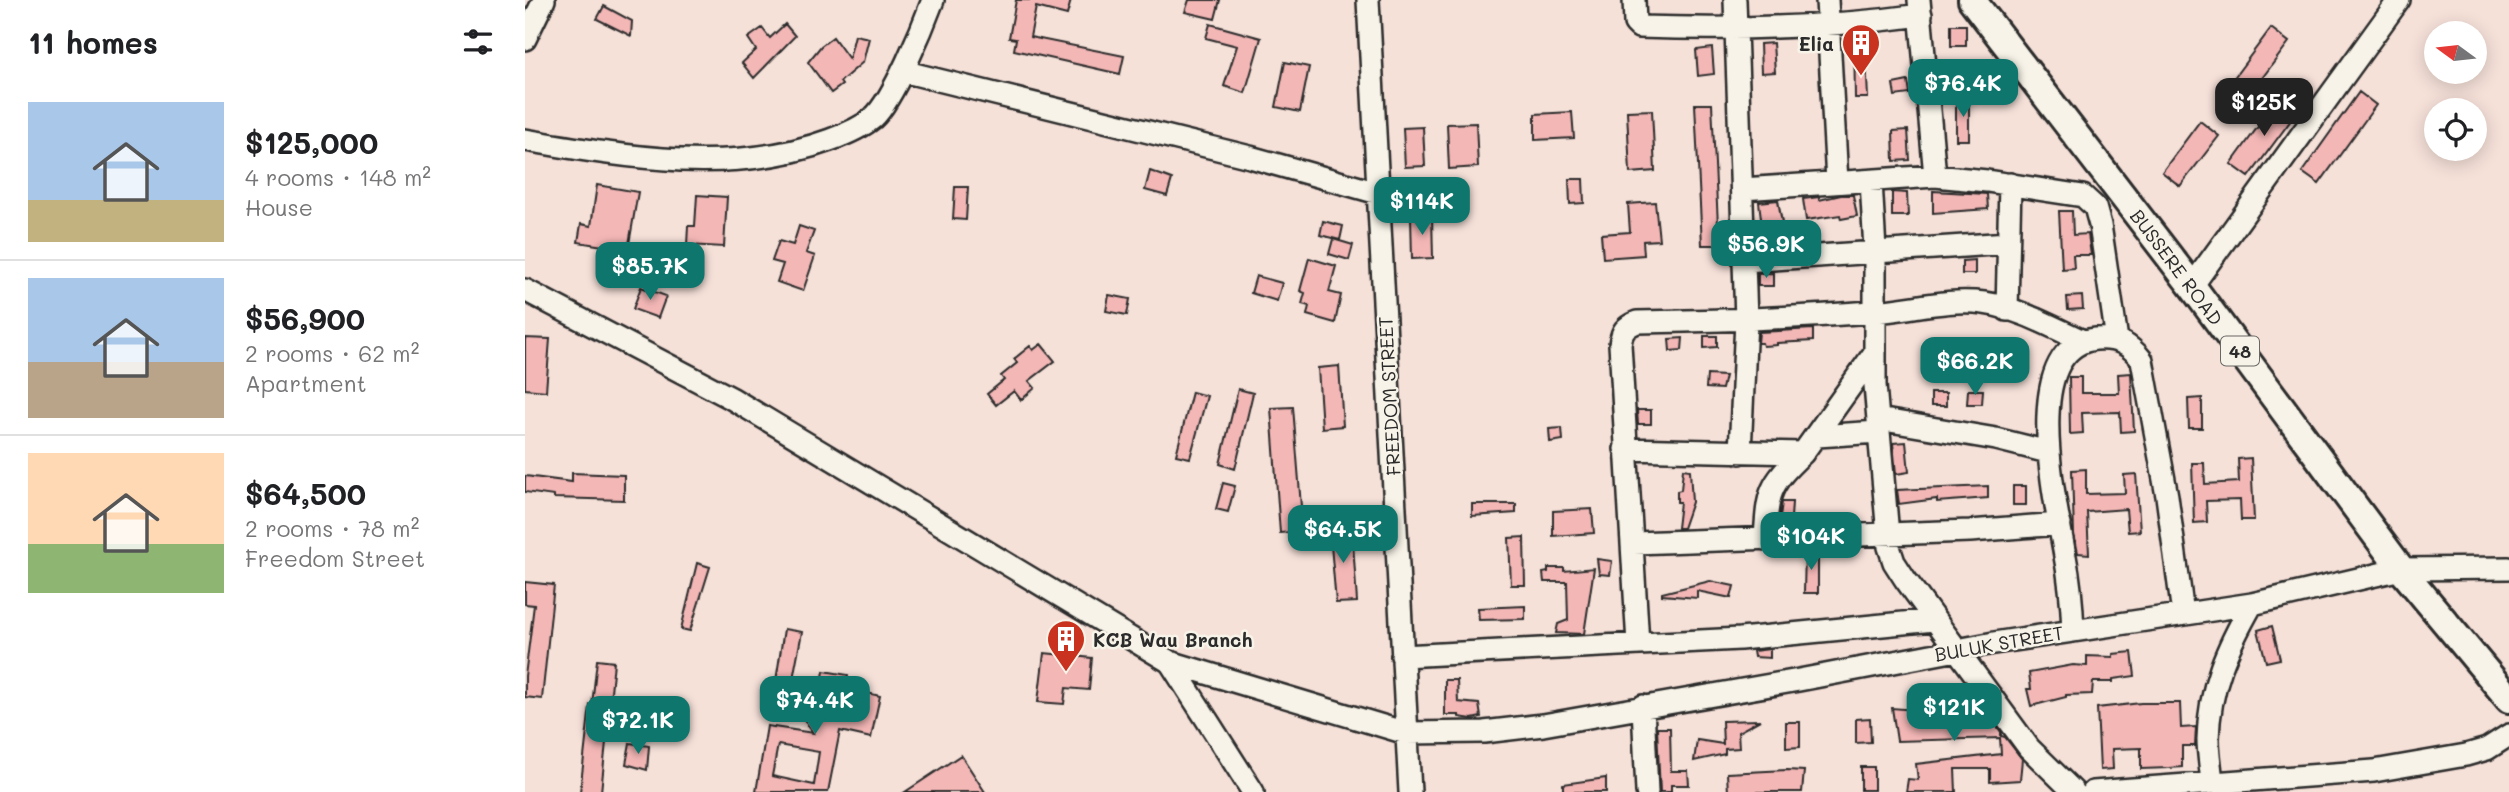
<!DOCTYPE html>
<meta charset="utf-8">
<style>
body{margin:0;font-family:Mali,sans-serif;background:#f2f2f2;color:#202124;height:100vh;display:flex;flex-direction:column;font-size:26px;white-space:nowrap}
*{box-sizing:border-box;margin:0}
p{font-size:23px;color:#757577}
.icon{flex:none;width:38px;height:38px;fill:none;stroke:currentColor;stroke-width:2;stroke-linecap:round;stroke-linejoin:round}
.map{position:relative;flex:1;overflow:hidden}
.side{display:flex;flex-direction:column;background:#fff;width:525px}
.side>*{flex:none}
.needle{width:46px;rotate:285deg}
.buttons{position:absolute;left:1899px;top:21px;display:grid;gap:14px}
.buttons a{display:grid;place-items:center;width:63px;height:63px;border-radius:50%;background:#fff;box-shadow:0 4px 18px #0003;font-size:35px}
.price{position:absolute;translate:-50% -60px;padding:0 16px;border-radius:14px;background:#0f766e;color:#fff;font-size:23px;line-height:46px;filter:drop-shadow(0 2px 4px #0008)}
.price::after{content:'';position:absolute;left:50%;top:42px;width:21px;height:16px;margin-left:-10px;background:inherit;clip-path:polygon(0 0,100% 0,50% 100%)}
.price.on{background:#222;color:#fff}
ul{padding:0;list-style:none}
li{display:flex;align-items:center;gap:21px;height:175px;padding:0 28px}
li+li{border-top:2px solid #e0e0e0}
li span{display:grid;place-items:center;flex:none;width:196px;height:140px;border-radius:0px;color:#555}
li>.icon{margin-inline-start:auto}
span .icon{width:84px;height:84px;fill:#fffc;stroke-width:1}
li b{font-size:30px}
h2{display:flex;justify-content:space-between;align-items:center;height:84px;padding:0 28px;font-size:30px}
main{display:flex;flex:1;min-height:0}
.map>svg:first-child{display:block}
</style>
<main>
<section class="side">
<h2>11 homes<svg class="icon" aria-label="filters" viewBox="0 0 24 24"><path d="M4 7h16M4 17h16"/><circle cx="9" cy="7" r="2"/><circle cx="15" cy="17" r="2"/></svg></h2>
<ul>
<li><span style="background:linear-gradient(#a9c7e8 70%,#c2b280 0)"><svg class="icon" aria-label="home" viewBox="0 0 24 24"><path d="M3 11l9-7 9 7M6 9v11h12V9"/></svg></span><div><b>$125,000</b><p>4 rooms · 148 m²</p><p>House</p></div></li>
<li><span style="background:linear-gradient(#a9c7e8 60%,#b9a48a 0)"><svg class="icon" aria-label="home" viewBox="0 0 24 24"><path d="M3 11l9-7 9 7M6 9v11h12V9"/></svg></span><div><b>$56,900</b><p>2 rooms · 62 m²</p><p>Apartment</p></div></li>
<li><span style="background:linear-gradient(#ffd9b3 65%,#8fb573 0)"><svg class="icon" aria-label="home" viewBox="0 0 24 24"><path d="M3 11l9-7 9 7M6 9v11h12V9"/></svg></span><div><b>$64,500</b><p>2 rooms · 78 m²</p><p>Freedom Street</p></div></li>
</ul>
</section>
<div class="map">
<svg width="1984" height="792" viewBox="0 0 1984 792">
<rect width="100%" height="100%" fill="#f6e1d9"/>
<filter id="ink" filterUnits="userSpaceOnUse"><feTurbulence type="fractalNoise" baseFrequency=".0143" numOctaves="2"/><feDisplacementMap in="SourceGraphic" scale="14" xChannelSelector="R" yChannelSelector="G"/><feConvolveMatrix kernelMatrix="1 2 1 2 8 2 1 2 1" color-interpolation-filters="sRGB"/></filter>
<g filter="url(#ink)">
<!-- building -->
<path fill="#f3b7b6" stroke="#2b2b2b" stroke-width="2" fill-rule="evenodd" d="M 491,0 L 546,0 L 542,15 L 511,7 L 505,37 L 599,56 L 595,74 L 489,50 L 491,39 L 484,38 Z
M 664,0 L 695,0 L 690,19 L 660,12 Z
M 79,6 L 107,21 L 106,36 L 72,19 Z
M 260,24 L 270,36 L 229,78 L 217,63 L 231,50 L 223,38 L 237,28 L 245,38 Z
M 685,24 L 736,38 L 720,93 L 699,86 L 712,46 L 681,38 Z
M 1426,25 L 1441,25 L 1441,46 L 1426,46 Z
M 1746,28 L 1764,42 L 1726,93 L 1708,79 Z
M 330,35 L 344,38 L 338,62 L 315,82 L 317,85 L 306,93 L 283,62 L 296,46 L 308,37 L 324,59 Z
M 1340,36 L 1343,98 L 1330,98 L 1329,37 Z
M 1248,43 L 1250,72 L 1236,73 L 1235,44 Z
M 1187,48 L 1189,74 L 1173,76 L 1171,50 Z
M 760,62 L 784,67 L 775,112 L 751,107 Z
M 1383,81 L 1385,94 L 1370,96 L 1368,84 Z
M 1834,92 L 1851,105 L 1794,184 L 1777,172 Z
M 1431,97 L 1444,97 L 1444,140 L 1431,140 Z
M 1753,99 L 1772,112 L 1724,177 L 1706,164 Z
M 1170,104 L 1187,104 L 1194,245 L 1177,245 Z
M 1127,110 L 1130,171 L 1105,173 L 1102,111 Z
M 1047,112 L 1049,138 L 1010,140 L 1010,114 Z
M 1675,121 L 1694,136 L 1655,186 L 1637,172 Z
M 951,123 L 953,167 L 924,169 L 922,124 Z
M 898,127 L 900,166 L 880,167 L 878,128 Z
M 1383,130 L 1385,160 L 1369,161 L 1368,131 Z
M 625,171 L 647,179 L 642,196 L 620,190 Z
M 1044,179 L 1058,179 L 1059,203 L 1045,204 Z
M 72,185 L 113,192 L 103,250 L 53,242 L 56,224 L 66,226 Z
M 430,187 L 443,187 L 441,220 L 428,219 Z
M 1408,191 L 1462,194 L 1463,209 L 1408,213 Z
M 1367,192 L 1382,193 L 1383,216 L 1367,216 Z
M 172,195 L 202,197 L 199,247 L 162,245 L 163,226 L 170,226 Z
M 1316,195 L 1328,195 L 1332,216 L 1316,219 L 1315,215 L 1281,220 L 1278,199 L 1294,197 L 1294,200 Z
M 1253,200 L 1257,223 L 1237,226 L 1234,202 Z
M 1130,202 L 1134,240 L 1118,241 L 1119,255 L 1078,258 L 1076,234 L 1105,232 L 1103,204 Z
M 1534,211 L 1547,211 L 1548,235 L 1563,234 L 1566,255 L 1548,255 L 1549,268 L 1537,269 Z
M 907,215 L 908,258 L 887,259 L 886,216 Z
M 798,221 L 818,226 L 815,240 L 795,235 Z
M 274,226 L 289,231 L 281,253 L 290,256 L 278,291 L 252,282 L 258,264 L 247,261 L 254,241 L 268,245 Z
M 808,239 L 828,245 L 824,260 L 804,254 Z
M 784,258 L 811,266 L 804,292 L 816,295 L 810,323 L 782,315 L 784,306 L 777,304 L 780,293 L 775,291 Z
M 1450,260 L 1450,274 L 1437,274 L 1437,261 Z
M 1248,273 L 1248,286 L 1233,286 L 1233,274 Z
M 731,276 L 757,283 L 752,301 L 726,293 Z
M 116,287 L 141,296 L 133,318 L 108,309 Z
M 584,295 L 605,299 L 602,315 L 581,311 Z
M 1557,296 L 1558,309 L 1543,310 L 1542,297 Z
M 1288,329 L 1288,341 L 1252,343 L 1252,345 L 1238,346 L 1237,343 L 1233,343 L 1234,332 Z
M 1179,336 L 1192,336 L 1192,347 L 1179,348 Z
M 0,338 L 25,339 L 21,391 L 0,389 Z
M 1158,338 L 1157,350 L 1145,351 L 1144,339 Z
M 516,344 L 530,361 L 504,381 L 510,388 L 496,400 L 489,391 L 471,405 L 462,394 L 479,380 L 476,376 L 492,363 L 489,359 L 505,346 L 508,350 Z
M 1420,356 L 1421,368 L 1406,369 L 1405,357 Z
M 814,366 L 818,426 L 797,428 L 793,368 Z
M 1606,373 L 1609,431 L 1596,432 L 1595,412 L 1557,413 L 1558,433 L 1545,434 L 1544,377 L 1556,377 L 1556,393 L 1594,393 L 1593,374 Z
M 1182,375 L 1200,376 L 1197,389 L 1181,388 Z
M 713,389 L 728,393 L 710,469 L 695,464 Z
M 1443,390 L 1458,390 L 1457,404 L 1442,404 Z
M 667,392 L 682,396 L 665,458 L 651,455 Z
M 1406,393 L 1421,393 L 1421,406 L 1406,406 Z
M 1677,398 L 1677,428 L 1664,428 L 1663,399 Z
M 768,407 L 778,531 L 755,533 L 746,408 Z
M 1112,410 L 1126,410 L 1126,424 L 1113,424 Z
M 1037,428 L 1038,440 L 1025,442 L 1024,429 Z
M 1381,442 L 1384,472 L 1371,474 L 1368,443 Z
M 1726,458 L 1729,520 L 1716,520 L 1715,500 L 1681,501 L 1682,522 L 1669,523 L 1667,463 L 1679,463 L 1680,484 L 1714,482 L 1713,459 Z
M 1158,469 L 1165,470 L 1167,502 L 1158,528 L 1152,528 L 1155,502 L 1152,502 L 1152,491 L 1156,490 Z
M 1561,469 L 1561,494 L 1600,493 L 1599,475 L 1611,474 L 1615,531 L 1603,532 L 1601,509 L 1562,512 L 1564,554 L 1553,553 L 1549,534 L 1547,470 Z
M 47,473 L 99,475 L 99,500 L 29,498 L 29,496 L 0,492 L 0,476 L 47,482 Z
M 698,483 L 710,486 L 703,512 L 691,509 Z
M 1463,486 L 1463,498 L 1412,502 L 1412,499 L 1374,504 L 1372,490 Z
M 1488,486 L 1501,486 L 1501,505 L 1488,505 Z
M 1257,502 L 1267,502 L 1266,518 L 1255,517 Z
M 947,504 L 991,504 L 991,513 L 947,516 Z
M 1067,509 L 1069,533 L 1028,536 L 1028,511 Z
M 817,521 L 819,543 L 828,543 L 832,602 L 811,603 L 804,522 Z
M 999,537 L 1000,585 L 986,585 L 984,538 Z
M 1280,550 L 1293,550 L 1293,593 L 1279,593 Z
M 1072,559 L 1087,561 L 1085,575 L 1074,574 Z
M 172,563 L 185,567 L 165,631 L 156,629 Z
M 1023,568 L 1039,568 L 1039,571 L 1069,568 L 1059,634 L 1031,633 L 1033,624 L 1043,620 L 1042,582 L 1019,582 L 1018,573 L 1023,572 Z
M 1185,581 L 1209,586 L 1206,598 L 1172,591 L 1172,598 L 1137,595 L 1137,593 Z
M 0,582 L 29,585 L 17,699 L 0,697 L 0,676 L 9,605 L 0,604 Z
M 1000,606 L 1000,619 L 954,620 L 953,608 Z
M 1747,626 L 1755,659 L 1741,662 L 1733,630 Z
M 259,629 L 277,632 L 267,684 L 251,681 Z
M 1245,649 L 1245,658 L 1229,657 L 1228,651 Z
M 1607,652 L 1610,676 L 1588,679 L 1588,682 L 1568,682 L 1567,694 L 1541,695 L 1541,697 L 1506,706 L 1502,689 L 1506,689 L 1504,673 L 1548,665 L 1562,666 L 1562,656 L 1588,657 L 1588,654 Z
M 519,653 L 567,658 L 564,690 L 541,688 L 539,704 L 513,702 Z
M 72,660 L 89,662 L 76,792 L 55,792 L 65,705 L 67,705 Z
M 299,671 L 323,675 L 321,688 L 355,696 L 346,738 L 315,731 L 303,792 L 231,792 L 242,726 L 288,733 L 270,706 L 275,679 L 297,683 ZM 253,745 L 294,752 L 289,785 L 247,776 Z
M 920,680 L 932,680 L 933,702 L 954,704 L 956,717 L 947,719 L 934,717 L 934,715 L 920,715 Z
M 1452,699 L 1476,732 L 1476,736 L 1480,737 L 1497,759 L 1495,780 L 1465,782 L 1465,769 L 1430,769 L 1431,792 L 1381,792 L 1383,779 L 1393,780 L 1391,764 L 1476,754 L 1475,738 L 1372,741 L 1367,708 L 1391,710 L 1392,702 L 1429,705 Z
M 1616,703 L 1655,703 L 1656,728 L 1671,727 L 1670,746 L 1657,746 L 1657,767 L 1644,768 L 1616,769 L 1616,748 L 1587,749 L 1588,769 L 1575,770 L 1572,708 Z
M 1345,718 L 1346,742 L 1331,743 L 1331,719 Z
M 1235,720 L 1213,732 L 1214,748 L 1200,749 L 1200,754 L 1169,761 L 1172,740 L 1198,744 L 1197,721 Z
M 1261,722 L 1275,722 L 1275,747 L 1261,748 Z
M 1132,728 L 1145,728 L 1146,771 L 1163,771 L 1164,785 L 1146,785 L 1146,792 L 1135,792 Z
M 105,743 L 124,746 L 122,770 L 101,764 Z
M 436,755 L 460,792 L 380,792 Z
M 1336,767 L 1349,767 L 1349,790 L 1336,790 Z
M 1262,770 L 1279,771 L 1277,792 L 1203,792 L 1202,773 Z
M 1081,778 L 1081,792 L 1038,792 L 1038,784 Z"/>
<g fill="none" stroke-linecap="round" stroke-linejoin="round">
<defs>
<path id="minor" d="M 843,0 L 885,792
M 1109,0 L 1110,23 L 1114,27 C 1208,30 1303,28 1396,15
M 1210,0 L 1221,320 L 1215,453
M 1302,0 L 1312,182
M 1394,0 L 1410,176
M 0,39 L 19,0
M 377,71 L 725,157 L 853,193
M 0,140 C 100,157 207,176 305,140 C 319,135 336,128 348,118 C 368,100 398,27 408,0
M 1346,181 L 1350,250 L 1350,385 L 1364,547 L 1369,562 L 1380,579 L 1504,748 L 1549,792
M 1217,189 L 1410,176 L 1462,181 L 1558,196 L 1570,207 L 1575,225 L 1592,340
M 1219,261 L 1483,243
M 1667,286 L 1874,0
M 0,290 L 206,398 L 645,662 L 881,733 L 959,732 L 1018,725 L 1274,680 L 1469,643 L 1727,604 L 1876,569 L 1984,568
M 1482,310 L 1485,184
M 1353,419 L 1471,439 L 1523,452
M 1292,436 L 1354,432
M 1100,449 L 1278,453 L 1350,352
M 1240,539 C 1243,492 1243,486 1278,453
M 1109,543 L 1445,531 L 1535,524
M 1548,630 C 1547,605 1545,581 1540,556 C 1532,507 1492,346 1571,339 C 1592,337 1604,344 1617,360 L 1642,496 L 1658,614
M 1113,644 L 1095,344 C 1097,331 1100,327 1112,322 C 1190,321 1268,318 1347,312 C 1384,310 1421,298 1459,303 C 1493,308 1527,327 1558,341
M 877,656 L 1215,639 L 1409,620
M 645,662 L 728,792
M 1118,706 L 1122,792
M 1687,783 C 1686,769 1683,753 1683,739 C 1684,687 1702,648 1727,604
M 1568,792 L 1849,771 L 1941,755 L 1962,749 L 1984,735"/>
<path id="major" d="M 1447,0 L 1667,286 L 1876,569 L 1984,699"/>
</defs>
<!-- minor casing -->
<use href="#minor" stroke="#2b2b2b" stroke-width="26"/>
<!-- major casing -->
<use href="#major" stroke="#2b2b2b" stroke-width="32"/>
<!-- minor -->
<use href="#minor" stroke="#f7f3e8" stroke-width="21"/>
<!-- major -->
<use href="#major" stroke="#f7f3e8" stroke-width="26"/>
</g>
</g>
<!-- icons -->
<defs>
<symbol id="building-pin" viewBox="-11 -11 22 30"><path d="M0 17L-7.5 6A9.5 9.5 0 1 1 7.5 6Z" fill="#c8321e" stroke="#f7f3e8"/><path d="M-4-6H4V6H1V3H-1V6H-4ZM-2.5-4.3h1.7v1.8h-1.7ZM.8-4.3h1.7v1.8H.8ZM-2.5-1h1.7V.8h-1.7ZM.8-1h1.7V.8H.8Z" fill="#fff"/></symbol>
</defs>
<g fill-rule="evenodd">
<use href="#building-pin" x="1314" y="21" width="44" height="60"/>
<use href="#building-pin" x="519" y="617" width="44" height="60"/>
</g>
<g text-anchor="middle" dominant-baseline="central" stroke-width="5" stroke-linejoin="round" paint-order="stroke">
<!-- shield labels -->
<rect fill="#f7f3e8" stroke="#686764" stroke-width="2" x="1696" y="336.5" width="38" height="29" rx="5"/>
<g font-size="18" font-weight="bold" fill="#2b2b2b">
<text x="1715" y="351">48</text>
</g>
<!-- poi labels -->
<g font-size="19" font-weight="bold" fill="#2b2b2b" stroke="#f7f3e8" text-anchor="end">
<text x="1309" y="43">Elia</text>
<text x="568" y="639" text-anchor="start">KCB Wau Branch</text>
</g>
<!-- street labels -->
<g font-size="19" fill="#2b2b2b" stroke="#f7f3e8">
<text transform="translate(1652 267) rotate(53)">BUSSERE ROAD</text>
<text transform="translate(864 396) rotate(-93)">FREEDOM STREET</text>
<text transform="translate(1474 643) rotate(-10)">BULUK STREET</text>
</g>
</g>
</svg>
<div class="buttons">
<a><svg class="needle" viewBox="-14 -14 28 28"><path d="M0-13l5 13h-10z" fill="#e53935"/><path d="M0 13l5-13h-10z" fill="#757577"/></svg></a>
<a><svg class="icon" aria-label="locate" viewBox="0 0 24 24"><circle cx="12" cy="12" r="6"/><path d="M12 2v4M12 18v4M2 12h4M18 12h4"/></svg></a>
</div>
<b class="price" style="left:1438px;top:119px">$76.4K</b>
<b class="price on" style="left:1739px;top:138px">$125K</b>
<b class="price" style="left:897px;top:237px">$114K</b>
<b class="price" style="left:1241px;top:280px">$56.9K</b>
<b class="price" style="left:125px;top:302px">$85.7K</b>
<b class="price" style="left:1450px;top:397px">$66.2K</b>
<b class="price" style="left:818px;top:565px">$64.5K</b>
<b class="price" style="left:1286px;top:572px">$104K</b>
<b class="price" style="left:290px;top:736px">$74.4K</b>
<b class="price" style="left:1429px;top:743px">$121K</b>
<b class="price" style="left:113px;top:756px">$72.1K</b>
</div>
</main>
